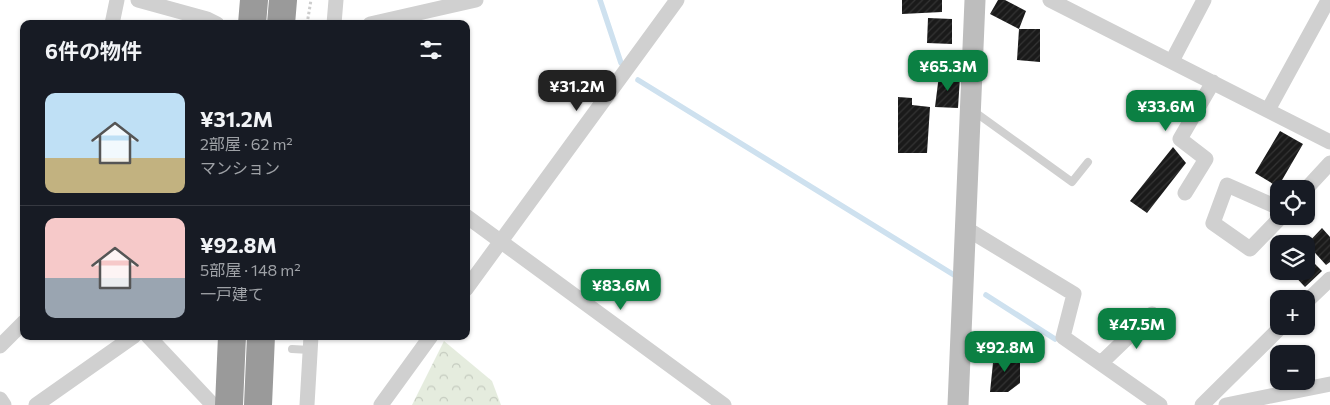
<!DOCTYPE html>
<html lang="ja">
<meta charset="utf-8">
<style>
body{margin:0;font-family:Commissioner,"Noto Sans JP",sans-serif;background:#20242c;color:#f1f3f6;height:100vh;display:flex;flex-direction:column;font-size:19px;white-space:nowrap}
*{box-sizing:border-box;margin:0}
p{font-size:16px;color:#9ea1a6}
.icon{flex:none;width:28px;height:28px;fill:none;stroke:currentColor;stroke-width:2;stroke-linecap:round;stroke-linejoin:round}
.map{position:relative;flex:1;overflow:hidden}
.side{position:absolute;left:20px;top:20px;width:450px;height:320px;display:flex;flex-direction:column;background:#171b24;border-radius:10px;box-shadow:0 1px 4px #0004}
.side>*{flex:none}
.tools{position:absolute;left:1270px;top:180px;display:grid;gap:10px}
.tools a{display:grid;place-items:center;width:45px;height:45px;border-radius:10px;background:#171b24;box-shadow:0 1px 4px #0004;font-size:25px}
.price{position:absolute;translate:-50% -42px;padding:0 11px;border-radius:10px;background:#0b8043;color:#fff;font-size:16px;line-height:32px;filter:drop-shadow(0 1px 2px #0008)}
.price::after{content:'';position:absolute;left:50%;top:30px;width:15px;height:11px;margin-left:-8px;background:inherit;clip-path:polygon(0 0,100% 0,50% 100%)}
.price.on{background:#222;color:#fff}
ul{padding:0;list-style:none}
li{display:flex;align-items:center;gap:15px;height:125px;padding:0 25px}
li+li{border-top:1px solid #363941}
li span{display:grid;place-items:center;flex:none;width:140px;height:100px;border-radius:10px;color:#555}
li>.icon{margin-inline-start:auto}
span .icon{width:60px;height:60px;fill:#fffc;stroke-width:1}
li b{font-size:21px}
h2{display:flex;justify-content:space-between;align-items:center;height:60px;padding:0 25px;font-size:21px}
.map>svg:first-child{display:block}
</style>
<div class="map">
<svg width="1330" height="405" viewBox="0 0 1330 405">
<defs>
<pattern id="forest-crowns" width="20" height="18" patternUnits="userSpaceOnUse" patternTransform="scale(1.25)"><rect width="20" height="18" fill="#e5ecde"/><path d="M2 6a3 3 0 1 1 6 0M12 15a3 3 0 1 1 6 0" fill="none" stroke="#c5cbbf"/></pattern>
<pattern id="building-hatch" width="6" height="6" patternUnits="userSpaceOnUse" patternTransform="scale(1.25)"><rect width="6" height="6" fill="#1a1a1a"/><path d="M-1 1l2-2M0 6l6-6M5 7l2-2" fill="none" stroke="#333"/></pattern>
</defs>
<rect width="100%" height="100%" fill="#fff"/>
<!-- forest -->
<path fill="url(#forest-crowns)" d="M 444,341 L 492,381 L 501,405 L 412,405 Z"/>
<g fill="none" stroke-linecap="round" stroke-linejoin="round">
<!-- stream -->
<path stroke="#cee1ef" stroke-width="5.5" d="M 600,0 L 621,63
M 638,80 L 954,275
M 986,295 L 1055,339"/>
</g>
<!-- building -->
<path fill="url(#building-hatch)" d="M 902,0 L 942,0 L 942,12 L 902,14 Z
M 998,0 L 1005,0 L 1026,11 L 1019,29 L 990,14 Z
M 928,18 L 952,19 L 952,44 L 927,43 Z
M 1019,29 L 1040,29 L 1040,62 L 1017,60 Z
M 939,75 L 960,77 L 958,108 L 935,107 Z
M 898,97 L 912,98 L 912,105 L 930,107 L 927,153 L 898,153 Z
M 1280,131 L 1303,144 L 1278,187 L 1255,173 Z
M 1173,147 L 1186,163 L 1147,213 L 1130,201 Z
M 1322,228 L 1330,237 L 1330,262 L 1326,265 L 1307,244 Z
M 1306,255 L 1322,271 L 1305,287 L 1290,271 L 1306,271 Z
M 994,353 L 1008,354 L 1020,361 L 1020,383 L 1008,392 L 990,392 Z"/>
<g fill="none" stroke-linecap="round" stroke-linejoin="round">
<!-- path -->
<path stroke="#cdcdcd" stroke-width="3" stroke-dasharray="2.5 2.5" stroke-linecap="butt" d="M 307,24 L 311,0"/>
<!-- lane -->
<path stroke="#d0d0d0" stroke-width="8" d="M 972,110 L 1072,182 L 1088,162
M 292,349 L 310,350"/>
<!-- street -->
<path stroke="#d0d0d0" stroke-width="15" d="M 138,0 L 207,19 L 217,24
M 1050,0 L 1330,142
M 112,24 L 117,0
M 334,24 L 336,0
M 370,24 L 476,0
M 1172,61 L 1204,0
M 1268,110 L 1326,4
M 1306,189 L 1330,163
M 1185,193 L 1206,159 L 1180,139 L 1213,82
M 1279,208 L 1227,185 L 1213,223 L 1250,249 L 1282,216
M 466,216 L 724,405
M 967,229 L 1074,294 L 1063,337 L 1160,405
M 466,289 L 677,0
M 1306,302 L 1330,279
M 148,336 L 212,404
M 0,346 L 24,322
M 1101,363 L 1152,314
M 0,399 L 4,405
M 36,405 L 134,336
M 307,405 L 311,336
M 381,405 L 431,336
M 1202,405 L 1282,326
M 1226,405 L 1330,384"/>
<!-- secondary -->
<path stroke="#bdbdbd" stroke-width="21" d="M 958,405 L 975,0"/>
<!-- highway -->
<path stroke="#9a9a9a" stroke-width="28" d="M 252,24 L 254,0
M 281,24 L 283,0
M 229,405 L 232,336
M 258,405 L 261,336"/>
</g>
</svg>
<div class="tools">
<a><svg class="icon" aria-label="locate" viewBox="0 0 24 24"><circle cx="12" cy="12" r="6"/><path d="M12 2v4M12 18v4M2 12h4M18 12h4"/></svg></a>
<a><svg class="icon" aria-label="layers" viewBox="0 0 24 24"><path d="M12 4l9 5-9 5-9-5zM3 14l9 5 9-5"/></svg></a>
<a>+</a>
<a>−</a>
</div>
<b class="price" style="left:948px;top:92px">¥65.3M</b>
<b class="price on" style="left:577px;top:112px">¥31.2M</b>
<b class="price" style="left:1166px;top:132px">¥33.6M</b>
<b class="price" style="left:621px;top:311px">¥83.6M</b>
<b class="price" style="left:1137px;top:350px">¥47.5M</b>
<b class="price" style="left:1005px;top:373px">¥92.8M</b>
<section class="side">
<h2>6件の物件<svg class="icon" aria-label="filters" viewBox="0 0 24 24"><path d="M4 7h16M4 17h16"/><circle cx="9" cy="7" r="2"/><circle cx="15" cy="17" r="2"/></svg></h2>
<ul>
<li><span style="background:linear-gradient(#bfe0f5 65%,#c2b280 0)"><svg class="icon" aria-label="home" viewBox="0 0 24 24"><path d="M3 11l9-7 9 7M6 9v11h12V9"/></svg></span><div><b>¥31.2M</b><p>2部屋 · 62 m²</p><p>マンション</p></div></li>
<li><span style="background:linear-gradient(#f6c9c9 60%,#9aa5b1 0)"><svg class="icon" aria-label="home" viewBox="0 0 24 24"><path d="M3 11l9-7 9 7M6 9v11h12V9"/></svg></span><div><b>¥92.8M</b><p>5部屋 · 148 m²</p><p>一戸建て</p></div></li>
</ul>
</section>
</div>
